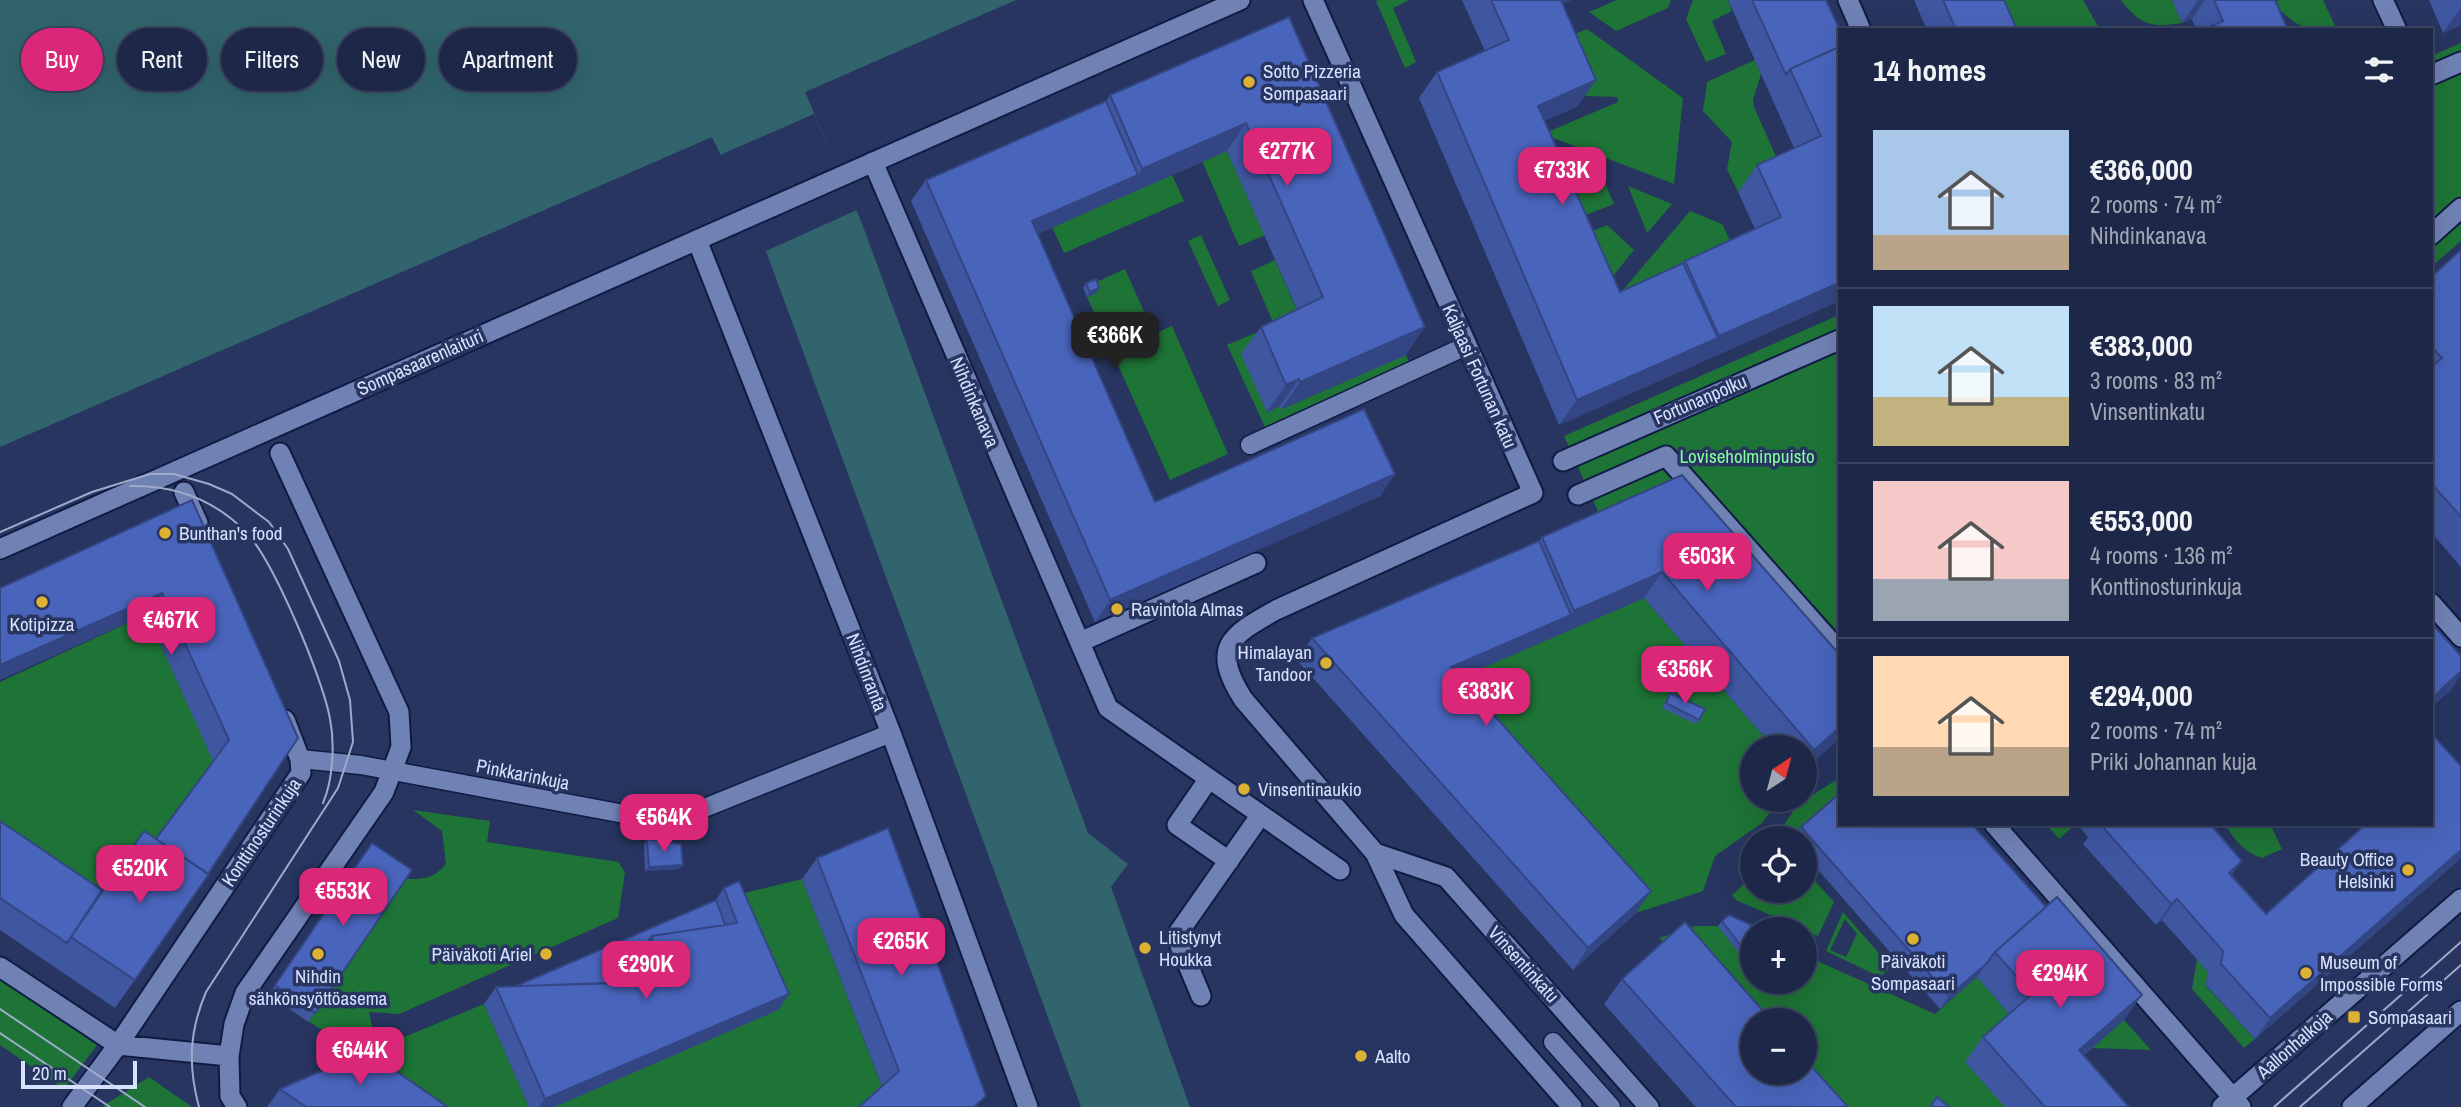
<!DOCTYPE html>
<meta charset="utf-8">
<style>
body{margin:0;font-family:"Archivo Narrow",sans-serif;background:#25304f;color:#f1f3f6;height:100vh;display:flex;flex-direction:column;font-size:26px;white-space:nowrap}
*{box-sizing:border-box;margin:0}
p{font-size:23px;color:#a0a6b4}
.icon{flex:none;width:38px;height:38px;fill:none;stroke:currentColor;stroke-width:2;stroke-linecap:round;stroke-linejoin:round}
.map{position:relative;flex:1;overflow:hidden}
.panel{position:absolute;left:1838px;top:28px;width:595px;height:798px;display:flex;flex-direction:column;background:#1d2848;border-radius:0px;box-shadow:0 7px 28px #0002,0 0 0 2px #3b4460}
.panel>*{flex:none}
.guide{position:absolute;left:21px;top:28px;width:665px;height:63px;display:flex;gap:14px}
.needle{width:46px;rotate:36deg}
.controls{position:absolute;left:1740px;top:735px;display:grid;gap:14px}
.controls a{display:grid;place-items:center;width:77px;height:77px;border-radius:50%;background:#1d2848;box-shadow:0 7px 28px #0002,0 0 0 2px #3b4460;font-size:35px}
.scale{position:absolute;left:21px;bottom:18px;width:116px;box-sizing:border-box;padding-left:7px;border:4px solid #d7e1fd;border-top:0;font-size:19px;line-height:24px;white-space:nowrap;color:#d7e1fd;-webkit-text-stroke:5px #273560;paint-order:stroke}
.price{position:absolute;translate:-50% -60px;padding:0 16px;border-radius:14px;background:#db2777;color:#fff;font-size:23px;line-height:46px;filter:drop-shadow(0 2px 4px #0008)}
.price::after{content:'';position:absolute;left:50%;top:42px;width:21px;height:16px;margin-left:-10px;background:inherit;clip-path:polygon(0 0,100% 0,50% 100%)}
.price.selected{background:#222;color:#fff}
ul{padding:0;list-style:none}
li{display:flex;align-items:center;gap:21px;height:175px;padding:0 35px}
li+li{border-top:2px solid #3b4460}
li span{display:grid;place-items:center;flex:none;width:196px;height:140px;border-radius:0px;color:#555}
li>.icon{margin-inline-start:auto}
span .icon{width:84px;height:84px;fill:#fffc;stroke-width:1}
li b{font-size:30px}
h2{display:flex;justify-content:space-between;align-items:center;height:84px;padding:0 35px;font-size:30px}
.tag{padding:0 24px;border-radius:32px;background:#1d2848;box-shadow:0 7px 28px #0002,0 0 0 2px #3b4460;font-size:24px;line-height:63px}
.tag.selected{background:#db2777;color:#fff}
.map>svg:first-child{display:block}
</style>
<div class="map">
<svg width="2461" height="1107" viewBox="0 0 2461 1107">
<rect width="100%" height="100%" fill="#273560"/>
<!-- green -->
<path fill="#1e7436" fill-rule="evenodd" d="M 1379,0 L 1409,0 L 1393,8 L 1416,62 L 1405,68 L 1376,1 Z
M 1617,0 L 1671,0 L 1668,8 L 1616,31 L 1589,12 Z
M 1693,0 L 1728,0 L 1732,11 L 1712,21 L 1726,54 L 1706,62 L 1686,19 Z
M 2001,0 L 2083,0 L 2100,30 L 2014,30 Z
M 2121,0 L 2172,0 L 2182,23 C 2152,28 2141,26 2121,0 Z
M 2280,0 L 2323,0 L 2337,30 C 2304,30 2296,28 2273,2 Z
M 1587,29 L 1683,98 L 1674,184 L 1543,134 L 1618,102 L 1617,97 L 1583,96 L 1572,35 Z
M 2461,43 L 2461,241 L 2431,267 L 2431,56 Z
M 1755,60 L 1761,74 L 1753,100 L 1754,107 L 1783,172 L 1738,192 L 1727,169 L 1732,142 L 1703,111 L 1707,82 Z
M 1227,151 L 1265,235 L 1239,246 L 1202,161 Z
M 1557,159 L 1602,176 L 1614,204 L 1581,217 Z
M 1172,175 L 1184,201 L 1064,253 L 1052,227 Z
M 1628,186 L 1672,204 L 1647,233 Z
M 1690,211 L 1722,224 L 1735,251 L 1618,296 Z
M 1607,225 L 1634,250 L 1600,292 L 1588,233 Z
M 1201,235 L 1230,300 L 1218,306 L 1188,241 Z
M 1275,260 L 1303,324 L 1290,330 L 1272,320 L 1251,271 Z
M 1125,269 L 1154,334 L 1172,326 L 1228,454 L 1170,480 L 1087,297 L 1096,293 L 1092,284 Z
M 1839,315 L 1839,700 L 1600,516 L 1564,436 Z
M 1255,333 L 1260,343 L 1267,412 L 1280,406 L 1282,409 L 1406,355 L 1409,362 L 1265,427 L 1227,345 Z
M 1644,598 L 1773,747 L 1752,747 L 1752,800 L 1779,800 L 1762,823 L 1715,856 L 1703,891 L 1636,913 L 1436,688 Z
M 147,614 L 214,762 L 137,866 L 125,859 L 98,895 L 0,852 L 0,682 Z
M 1836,780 L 1839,784 L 1839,798 L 1791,838 L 1782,828 L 1797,805 Z
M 413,810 L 490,821 L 487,842 L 619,862 L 625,873 L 618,918 L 399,1014 L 369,1012 L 372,1027 L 340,1042 L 299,1015 L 405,879 C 424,879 433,879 446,864 L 442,831 Z
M 2046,824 L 2076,824 L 2059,839 Z
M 2225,824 L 2270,824 L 2282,849 L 2262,858 C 2244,852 2234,840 2225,824 Z
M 1804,869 L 1834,902 L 1818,936 L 1736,900 L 1732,895 L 1752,877 L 1752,891 L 1804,891 Z
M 802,879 L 884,1092 L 868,1107 L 554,1107 L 777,1010 L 728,897 Z
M 1843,912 L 1891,967 L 1880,977 L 1826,951 ZM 1845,919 L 1857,934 L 1846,957 L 1830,950 Z
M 1726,919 L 1752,931 L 1752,982 L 1804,982 L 1804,955 L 1935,1014 L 1977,977 L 2014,1019 L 2005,1107 L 1808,1107 L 1804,1020 L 1752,1020 L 1659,938 L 1695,926 L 1718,926 Z
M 2197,959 L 2208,972 L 2206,986 L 2255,1039 L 2244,1048 L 2192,989 Z
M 0,979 L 97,1045 L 64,1089 L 0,1045 Z
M 484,1004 L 529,1107 L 402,1107 L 346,1061 Z
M 2124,1020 L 2151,1050 L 2092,1048 Z
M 149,1077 L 192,1107 L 102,1107 L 106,1104 Z"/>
<!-- water -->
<path fill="#31646c" d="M 0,0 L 1016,0 L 805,92 L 861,221 L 1088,833 L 1128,864 L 1111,887 L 1190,1107 L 1081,1107 L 766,251 L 712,137 L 0,447 Z"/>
<!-- pier -->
<path fill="#273560" d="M 814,114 L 857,210 L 766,251 L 720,155 Z"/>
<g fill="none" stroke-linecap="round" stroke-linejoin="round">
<defs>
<path id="service" d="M 1250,445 L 1466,346
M 300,759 L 361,765 L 635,816 L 687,815 L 891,733
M 1553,1042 L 1611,1107"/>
<path id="pedestrian" d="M 2431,75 L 2461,62
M 873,162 L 1108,708 L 1340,870
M 2431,235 L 2461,208
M 1563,461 L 1839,340
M 184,492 L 198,523
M 1578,495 L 1666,456 L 1839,651
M 1080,642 L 1256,563
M 1208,780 L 1177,825 L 1229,861
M 0,967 L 118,1045 L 229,1056 L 230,1096 L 237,1107
M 1201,996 L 1176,936 L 1260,816
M 229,1056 L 234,1024 L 245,993 L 384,792 L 401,747 L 399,712 L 280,453
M 72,1107 L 118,1045 L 301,773 L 300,759 L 285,720"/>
<path id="minor" d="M 1313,0 L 1533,493 L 1276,610 C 1229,636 1211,648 1243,699 L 1375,853 L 1404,915 L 1572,1107
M 1848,0 L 1861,30
M 2383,0 L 2397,30
M 0,549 L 697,240 L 891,733 L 1028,1107
M 2431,603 L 2461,637
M 1994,824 L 2241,1107
M 1375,853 L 1446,877 L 1649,1107
M 2222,1107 L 2461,899
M 2352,1107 L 2461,1011"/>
<path id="tertiary" d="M 697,240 L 1240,0"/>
</defs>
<!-- service casing -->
<use href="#service" stroke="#101b44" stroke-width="21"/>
<!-- pedestrian casing -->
<use href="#pedestrian" stroke="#101b44" stroke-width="23"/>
<!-- minor casing -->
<use href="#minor" stroke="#101b44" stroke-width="23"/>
<!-- tertiary casing -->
<use href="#tertiary" stroke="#101b44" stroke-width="23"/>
<!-- service -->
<use href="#service" stroke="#7082b4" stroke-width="18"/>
<!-- pedestrian -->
<use href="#pedestrian" stroke="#7082b4" stroke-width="19"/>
<!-- minor -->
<use href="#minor" stroke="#7082b4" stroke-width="19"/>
<!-- tertiary -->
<use href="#tertiary" stroke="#7082b4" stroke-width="19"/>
<!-- tram -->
<path stroke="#9faacb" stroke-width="2" d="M 130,486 C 174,485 214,500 245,531 C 273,559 323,679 330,719 C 335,744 333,780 323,803
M 0,532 L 92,492 L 150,474 L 174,474 L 209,484 L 232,494 L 269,522 L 288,549 L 339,661 L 350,700 L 353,742 L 338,788 L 206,992 C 189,1032 188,1066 199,1107
M 0,1009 L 145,1107
M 0,1033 L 110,1107
M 2274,1107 L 2461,942
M 2300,1107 L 2461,965"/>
</g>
<!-- wall -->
<path fill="#3f56a1" d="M 1462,0 L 1571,0 L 1562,4 L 1578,106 L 1544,121 L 1620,292 L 1755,229 L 1738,192 L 1757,165 L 1794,148 L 1728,0 L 1826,0 L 1839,301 L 1559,425 L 1419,98 L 1437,72 L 1485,51 Z
M 1914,0 L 2005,0 L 2017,30 L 1927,30 Z
M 2172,0 L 2275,0 L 2288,30 L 2196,30 L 2192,19 L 2182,23 Z
M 2429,0 L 2461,0 L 2461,25 L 2443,33 Z
M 1289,17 L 1406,355 L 1281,409 L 1280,406 L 1267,412 L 1241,354 L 1261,327 L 1297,309 L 1227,151 L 1037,234 L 1155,502 L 1395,474 L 1380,496 L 1095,622 L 911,201 L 926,180 L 1106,101 L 1110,95 Z
M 2461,250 L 2461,567 L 2431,532 L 2431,277 Z
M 1086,283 L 1096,293 L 1087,297 L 1083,288 Z
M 1682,475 L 1839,654 L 1839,739 L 1804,769 L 1804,747 L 1773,747 L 1644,598 L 1461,677 L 1651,891 L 1636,913 L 1573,970 L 1297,660 L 1312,638 L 1539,541 L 1542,537 Z
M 192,500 L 298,738 L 209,874 L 115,1008 L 0,930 L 0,821 L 74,933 L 156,839 L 213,761 L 147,614 Z
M 1670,693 L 1699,720 L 1696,724 L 1662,708 Z
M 2461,766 L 2461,858 L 2255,1039 L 2206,985 L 2208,972 L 2162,920 L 2156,925 L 2083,844 L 2088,837 L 2077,824 L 2210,824 L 2232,876 L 2266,914 Z
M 1801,827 L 2124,1020 L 2084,1055 L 2129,1107 L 2005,1107 L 1965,1062 L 1983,1037 L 2009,1014 L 1977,977 L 1940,1009 L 1804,854 L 1804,838 L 1794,838 Z
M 647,839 L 680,869 L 645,871 L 644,844 Z
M 372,843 L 412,870 L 308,1022 L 269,994 Z
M 817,858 L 978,1107 L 882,1086 L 802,879 Z
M 724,888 L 789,994 L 778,1010 L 554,1107 L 529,1107 L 484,1004 L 496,987 L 516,986 L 716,900 Z
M 1722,921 L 1752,929 L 1752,970 L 1718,926 Z
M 1622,979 L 1848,1107 L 1696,1107 L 1604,1004 Z
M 1760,982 L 1770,982 L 1764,987 Z
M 280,1089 L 448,1107 L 267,1107 Z"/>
<!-- shaded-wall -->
<path fill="#334683" d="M 1548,0 L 1571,0 L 1538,15 Z
M 2198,0 L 2205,0 L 2192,19 L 2182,23 Z
M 2461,7 L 2461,25 L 2443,33 Z
M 1596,80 L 1578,106 L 1520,131 L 1538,106 Z
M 1246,123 L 1227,151 L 1017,243 L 1032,221 L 1138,175 L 1142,169 Z
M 1839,283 L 1839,301 L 1559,425 L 1577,400 L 1718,338 L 1719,336 Z
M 1099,288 L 1096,293 L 1087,297 L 1090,292 Z
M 1425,327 L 1406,355 L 1281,409 L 1300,382 Z
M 1299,379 L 1280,406 L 1267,412 L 1286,385 Z
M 1395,474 L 1380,496 L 1095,622 L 1110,600 Z
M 1662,572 L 1644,598 L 1436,688 L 1451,667 L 1571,615 L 1574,611 Z
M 162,593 L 147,614 L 0,680 L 0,665 Z
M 2461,671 L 2461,675 L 2451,690 L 2431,708 L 2431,699 Z
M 1839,728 L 1839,739 L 1804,769 L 1804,764 L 1814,750 Z
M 2461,850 L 2461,858 L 2255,1039 L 2270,1018 Z
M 2242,861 L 2227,882 L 2229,873 Z
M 683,865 L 680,869 L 645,871 L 649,867 Z
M 1651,891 L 1636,913 L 1573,970 L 1588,948 Z
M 2177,899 L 2162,920 L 2156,925 L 2171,904 Z
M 1986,964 L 1977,977 L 1940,1009 L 1949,996 Z
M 789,994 L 778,1010 L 554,1107 L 539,1107 L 545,1099 Z
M 2142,995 L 2124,1020 L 2062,1075 L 2079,1050 Z"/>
<!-- building -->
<path fill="#4964bb" stroke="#334683" stroke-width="2" d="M 1491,0 L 1561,0 L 1596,80 L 1538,106 L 1620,292 L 1683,263 L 1718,338 L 1577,400 L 1437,72 L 1509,40 Z
M 1752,0 L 1826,0 L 1840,30 L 1839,47 L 1790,69 L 1786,75 Z
M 1943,0 L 2004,0 L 2017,30 L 1956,30 Z
M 2214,0 L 2275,0 L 2288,30 L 2202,30 L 2223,21 Z
M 1289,17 L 1425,327 L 1300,382 L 1299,379 L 1286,385 L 1261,327 L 1323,297 L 1246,123 L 1142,169 L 1110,95 Z
M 1839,47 L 1839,178 L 1837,179 L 1839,183 L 1839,283 L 1719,336 L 1685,261 L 1781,217 L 1757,165 L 1821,136 L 1790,69 Z
M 1106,101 L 1138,175 L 1032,221 L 1155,502 L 1364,409 L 1395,474 L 1110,600 L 926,180 Z
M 2461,250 L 2461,517 L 2431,483 L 2431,368 L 2442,358 L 2431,346 L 2431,277 Z
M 1096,279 L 1099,288 L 1090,292 L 1086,283 Z
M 1682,475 L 1839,654 L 1839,728 L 1814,750 L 1662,572 L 1574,611 L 1542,537 Z
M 192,500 L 298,738 L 208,874 L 156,839 L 229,740 L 162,593 L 0,665 L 0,588 Z
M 1539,541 L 1571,615 L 1451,667 L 1651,891 L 1588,948 L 1312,638 Z
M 2431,622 L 2461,656 L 2461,671 L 2431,699 Z
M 1670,693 L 1705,709 L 1699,720 L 1666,703 Z
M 2431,733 L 2461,766 L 2461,850 L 2270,1018 L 2221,964 L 2223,951 L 2177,899 L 2171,904 L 2100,824 L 2210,824 L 2242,861 L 2229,873 L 2266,914 L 2366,824 L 2431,824 Z
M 1839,794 L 1839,824 L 1972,824 L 2046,907 L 1995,952 L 1986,964 L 1949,996 L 1801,827 Z
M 0,821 L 102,890 L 67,943 L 0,898 Z
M 888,828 L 986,1096 L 974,1107 L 859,1107 L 899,1071 L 817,858 Z
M 144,831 L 209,874 L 135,980 L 71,937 Z
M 647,839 L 681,844 L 683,865 L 649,867 Z
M 372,843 L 412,870 L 315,1013 L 275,985 Z
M 739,881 L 789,994 L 545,1099 L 496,987 L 633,982 L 631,961 L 654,957 L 652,936 L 737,923 L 724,888 Z
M 2057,897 L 2142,995 L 2079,1050 L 2129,1107 L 2045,1107 L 1983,1037 L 2032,994 L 1995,952 Z
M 716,900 L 725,925 L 652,936 L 644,948 L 645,959 L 631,961 L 622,973 L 623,983 L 516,986 Z
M 1729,915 L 1761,929 L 1752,929 L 1752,961 L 1722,921 Z
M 1685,922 L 1771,1020 L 1752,1020 L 1752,1073 L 1804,1073 L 1804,1058 L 1848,1107 L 1736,1107 L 1622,979 Z
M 367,1051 L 448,1107 L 306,1107 L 280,1089 Z
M 1937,1097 L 1949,1107 L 1933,1107 L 1931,1105 Z"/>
<!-- markers -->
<g fill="#ddb133" stroke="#273560" stroke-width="2.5">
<circle cx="1249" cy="82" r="7"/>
<circle cx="165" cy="533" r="7"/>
<circle cx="42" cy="602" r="7"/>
<circle cx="1117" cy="609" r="7"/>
<circle cx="1326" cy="663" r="7"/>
<circle cx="1244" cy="789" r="7"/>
<circle cx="2408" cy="870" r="7"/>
<circle cx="1913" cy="939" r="7"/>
<circle cx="1145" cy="948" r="7"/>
<circle cx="318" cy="954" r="7"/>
<circle cx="546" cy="954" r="7"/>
<circle cx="2306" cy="973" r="7"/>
<rect x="2347" y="1010" width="14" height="14" rx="3.5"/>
<circle cx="1361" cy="1056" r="7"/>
</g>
<g text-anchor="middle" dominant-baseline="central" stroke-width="7" stroke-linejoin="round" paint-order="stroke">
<!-- poi labels -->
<g font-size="19" fill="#d7e1fd" stroke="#273560" text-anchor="start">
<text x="1263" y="71">Sotto Pizzeria<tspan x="1263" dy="22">Sompasaari</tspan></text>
<text x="179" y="533">Bunthan's food</text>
<text x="1131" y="609">Ravintola Almas</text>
<text x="42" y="624" text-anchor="middle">Kotipizza</text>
<text x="1312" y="652" text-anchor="end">Himalayan<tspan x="1312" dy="22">Tandoor</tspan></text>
<text x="1258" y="789">Vinsentinaukio</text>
<text x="2394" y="859" text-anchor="end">Beauty Office<tspan x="2394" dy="22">Helsinki</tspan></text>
<text x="1159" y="937">Litistynyt<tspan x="1159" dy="22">Houkka</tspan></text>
<text x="532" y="954" text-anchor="end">Päiväkoti Ariel</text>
<text x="1913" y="961" text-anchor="middle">Päiväkoti<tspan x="1913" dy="22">Sompasaari</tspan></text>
<text x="2320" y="962">Museum of<tspan x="2320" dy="22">Impossible Forms</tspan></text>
<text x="318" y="976" text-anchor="middle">Nihdin<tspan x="318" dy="22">sähkönsyöttöasema</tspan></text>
<text x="2368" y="1017">Sompasaari</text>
<text x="1375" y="1056">Aalto</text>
</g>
<!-- street labels -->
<g font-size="19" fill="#d7e1fd" stroke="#273560">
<text transform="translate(420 362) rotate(-24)">Sompasaarenlaituri</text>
<text transform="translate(1480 376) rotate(66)">Kaljaasi Fortunan katu</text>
<text transform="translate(1700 399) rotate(-23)">Fortunanpolku</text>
<text transform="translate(975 402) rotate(67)">Nihdinkanava</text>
<text transform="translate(867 672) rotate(69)">Nihdinranta</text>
<text transform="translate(523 774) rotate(11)">Pinkkarinkuja</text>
<text transform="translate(261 832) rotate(-56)">Konttinosturinkuja</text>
<text transform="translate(1524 964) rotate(48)">Vinsentinkatu</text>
<text transform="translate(2294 1044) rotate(-41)">Aallonhalkoja</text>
</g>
<!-- park labels -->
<g font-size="19" fill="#87fe9e" stroke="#273560">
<text x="1747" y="456">Loviseholminpuisto</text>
</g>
</g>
</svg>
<div class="controls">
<a><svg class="needle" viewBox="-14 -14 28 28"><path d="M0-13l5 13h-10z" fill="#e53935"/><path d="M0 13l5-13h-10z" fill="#a0a6b4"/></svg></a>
<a><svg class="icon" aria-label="locate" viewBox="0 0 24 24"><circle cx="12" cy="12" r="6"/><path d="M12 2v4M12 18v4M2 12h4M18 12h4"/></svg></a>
<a>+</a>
<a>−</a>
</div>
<div class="scale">20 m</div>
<b class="price" style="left:1287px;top:188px">€277K</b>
<b class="price" style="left:1562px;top:207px">€733K</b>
<b class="price selected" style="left:1115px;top:372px">€366K</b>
<b class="price" style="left:1707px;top:593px">€503K</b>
<b class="price" style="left:171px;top:657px">€467K</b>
<b class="price" style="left:1685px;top:706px">€356K</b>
<b class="price" style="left:1486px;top:728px">€383K</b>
<b class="price" style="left:664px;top:854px">€564K</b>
<b class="price" style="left:140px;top:905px">€520K</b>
<b class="price" style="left:343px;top:928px">€553K</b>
<b class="price" style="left:901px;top:978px">€265K</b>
<b class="price" style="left:646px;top:1001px">€290K</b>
<b class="price" style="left:2060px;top:1010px">€294K</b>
<b class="price" style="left:360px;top:1087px">€644K</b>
<div class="guide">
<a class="tag selected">Buy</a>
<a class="tag">Rent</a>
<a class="tag">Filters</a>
<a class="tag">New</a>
<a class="tag">Apartment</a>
</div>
<section class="panel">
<h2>14 homes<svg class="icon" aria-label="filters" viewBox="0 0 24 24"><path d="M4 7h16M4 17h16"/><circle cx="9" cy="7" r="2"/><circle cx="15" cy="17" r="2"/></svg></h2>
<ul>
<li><span style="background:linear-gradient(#a9c7e8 75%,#b9a48a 0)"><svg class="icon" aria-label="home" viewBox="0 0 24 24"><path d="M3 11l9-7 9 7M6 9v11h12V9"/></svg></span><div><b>€366,000</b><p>2 rooms · 74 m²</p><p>Nihdinkanava</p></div></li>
<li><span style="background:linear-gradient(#bfe0f5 65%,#c2b280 0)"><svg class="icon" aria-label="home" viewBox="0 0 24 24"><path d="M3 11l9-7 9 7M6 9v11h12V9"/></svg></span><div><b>€383,000</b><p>3 rooms · 83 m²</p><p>Vinsentinkatu</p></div></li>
<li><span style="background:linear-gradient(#f6c9c9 70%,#9aa5b1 0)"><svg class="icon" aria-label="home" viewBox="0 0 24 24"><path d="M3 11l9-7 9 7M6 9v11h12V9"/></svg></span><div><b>€553,000</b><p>4 rooms · 136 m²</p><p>Konttinosturinkuja</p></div></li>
<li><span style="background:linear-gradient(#ffd9b3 65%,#b9a48a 0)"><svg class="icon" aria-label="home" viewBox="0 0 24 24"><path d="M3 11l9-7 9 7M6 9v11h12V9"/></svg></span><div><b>€294,000</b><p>2 rooms · 74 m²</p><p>Priki Johannan kuja</p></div></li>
</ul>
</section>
</div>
